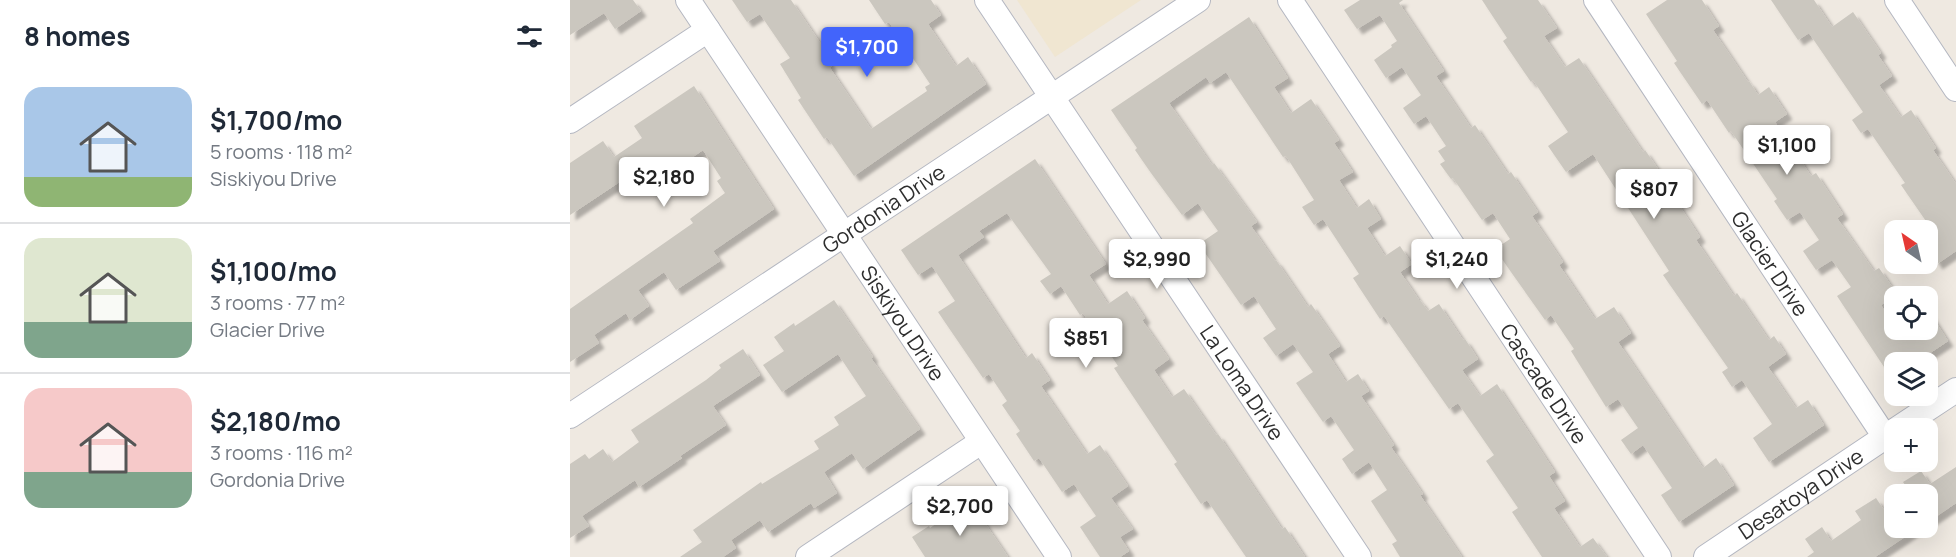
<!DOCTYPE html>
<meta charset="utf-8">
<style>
body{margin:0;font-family:Manrope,sans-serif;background:#f6f6f7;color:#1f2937;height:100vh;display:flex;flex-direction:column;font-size:22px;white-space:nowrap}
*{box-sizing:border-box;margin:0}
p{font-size:20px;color:#747a83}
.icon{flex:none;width:33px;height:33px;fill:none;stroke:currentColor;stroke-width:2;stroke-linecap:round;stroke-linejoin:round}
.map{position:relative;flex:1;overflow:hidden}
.side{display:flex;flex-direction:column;background:#fff;width:570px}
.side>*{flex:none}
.needle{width:39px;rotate:326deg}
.tools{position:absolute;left:1314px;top:220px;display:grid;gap:12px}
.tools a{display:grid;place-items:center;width:54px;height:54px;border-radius:12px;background:#fff;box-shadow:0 6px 24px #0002;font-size:30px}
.price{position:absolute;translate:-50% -51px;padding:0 14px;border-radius:6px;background:#fff;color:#222;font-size:20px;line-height:39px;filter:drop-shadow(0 2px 3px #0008)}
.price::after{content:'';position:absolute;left:50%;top:36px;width:18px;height:14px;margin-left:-9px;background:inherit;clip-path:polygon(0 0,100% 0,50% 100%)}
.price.on{background:#4264fb;color:#fff}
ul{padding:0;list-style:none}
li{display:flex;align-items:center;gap:18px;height:150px;padding:0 24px}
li+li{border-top:2px solid #e0e1e3}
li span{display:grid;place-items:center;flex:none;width:168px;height:120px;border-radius:18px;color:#555}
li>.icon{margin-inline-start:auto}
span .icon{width:72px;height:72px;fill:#fffc;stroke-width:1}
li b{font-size:26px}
h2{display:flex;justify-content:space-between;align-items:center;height:72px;padding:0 24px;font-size:26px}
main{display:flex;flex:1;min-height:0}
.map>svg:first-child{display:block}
</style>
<main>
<section class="side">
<h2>8 homes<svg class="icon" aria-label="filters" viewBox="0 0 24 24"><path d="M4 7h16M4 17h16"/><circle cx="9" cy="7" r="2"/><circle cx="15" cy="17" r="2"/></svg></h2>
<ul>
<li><span style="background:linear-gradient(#a9c7e8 75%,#8fb573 0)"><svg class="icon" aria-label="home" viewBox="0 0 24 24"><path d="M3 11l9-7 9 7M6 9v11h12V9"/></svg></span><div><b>$1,700/mo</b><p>5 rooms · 118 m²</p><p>Siskiyou Drive</p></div></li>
<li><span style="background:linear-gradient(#dfe7d0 70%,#7fa58c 0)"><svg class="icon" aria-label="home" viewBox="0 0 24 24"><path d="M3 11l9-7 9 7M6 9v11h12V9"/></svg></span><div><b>$1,100/mo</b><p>3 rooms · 77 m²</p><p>Glacier Drive</p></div></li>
<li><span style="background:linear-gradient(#f6c9c9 70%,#7fa58c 0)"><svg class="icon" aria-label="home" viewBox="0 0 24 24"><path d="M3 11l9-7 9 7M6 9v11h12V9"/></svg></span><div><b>$2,180/mo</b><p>3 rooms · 116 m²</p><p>Gordonia Drive</p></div></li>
</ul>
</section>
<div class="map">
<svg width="1386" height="557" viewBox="0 0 1386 557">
<defs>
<filter id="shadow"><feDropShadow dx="5.5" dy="5.5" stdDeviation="1.5" flood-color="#0004"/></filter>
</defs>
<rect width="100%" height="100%" fill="#efe9e1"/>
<!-- education -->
<path fill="#f0e6d1" d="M 447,0 L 571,0 L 485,57 Z"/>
<!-- building -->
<path fill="#cbc7bf" filter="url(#shadow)" d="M 0,0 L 63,0 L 71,11 L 45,29 L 34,13 L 0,35 Z
M 162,0 L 221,0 L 255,50 L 252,52 L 262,66 L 260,68 L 301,129 L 357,91 L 355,87 L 360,84 L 319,22 L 315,24 L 299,0 L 361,0 L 371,15 L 358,24 L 386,66 L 398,57 L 416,84 L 284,176 L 257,137 L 254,139 L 228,100 L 231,98 L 210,64 L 220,58 L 190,14 L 177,22 Z
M 790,0 L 833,0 L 829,3 L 874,71 L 866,76 L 901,128 L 905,125 L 938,174 L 941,172 L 968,212 L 962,216 L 993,262 L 989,265 L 1025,319 L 1044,307 L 1061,333 L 1048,342 L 1090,404 L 1133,468 L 1146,458 L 1164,485 L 1109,522 L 1091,495 L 1102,488 L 1073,445 L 1061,454 L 1051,440 L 1068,428 L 1048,399 L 1036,407 L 1001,351 L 1004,349 L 981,315 L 975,320 L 941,272 L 925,249 L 940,239 L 923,213 L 912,220 L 883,178 L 881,179 L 870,164 L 875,161 L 868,151 L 876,146 L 856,116 L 844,124 L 833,108 L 851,95 L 832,67 L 816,78 L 804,60 L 822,47 L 821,45 L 827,41 L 810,15 L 787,29 L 774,10 Z
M 912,0 L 968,0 L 987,28 L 974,36 L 995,67 L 1009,58 L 1073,152 L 1075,150 L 1088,169 L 1075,177 L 1095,206 L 1105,199 L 1130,237 L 1126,240 L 1164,296 L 1167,293 L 1199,340 L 1204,336 L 1216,354 L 1198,367 L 1226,408 L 1238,400 L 1254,425 L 1199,462 L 1183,438 L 1202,424 L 1172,380 L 1162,387 L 1152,372 L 1158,368 L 1093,275 L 1099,271 L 1023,154 L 996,172 L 978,146 L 998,132 L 963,80 L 961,82 L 933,41 L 937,38 Z
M 1097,0 L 1132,0 L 1149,26 L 1143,30 L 1178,82 L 1179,81 L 1188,95 L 1199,87 L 1217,114 L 1205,122 L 1241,176 L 1246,173 L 1273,214 L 1267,218 L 1304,271 L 1309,268 L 1327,294 L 1311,305 L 1324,326 L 1324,330 L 1358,330 L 1358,310 L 1378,341 L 1345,363 L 1324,363 L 1324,382 L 1267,296 L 1281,287 L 1262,260 L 1246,270 L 1233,251 L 1249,240 L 1230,212 L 1217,220 L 1204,201 L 1207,199 L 1161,131 L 1159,133 L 1137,100 L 1132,104 L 1104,63 L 1107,61 L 1076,14 Z
M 1201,0 L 1244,0 L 1262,27 L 1283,12 L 1311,53 L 1308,55 L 1322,76 L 1309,85 L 1331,117 L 1341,110 L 1366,148 L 1363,150 L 1386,184 L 1386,251 L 1367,264 L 1358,249 L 1358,224 L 1331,185 L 1335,183 L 1298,129 L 1291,133 L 1282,120 L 1293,112 L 1239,33 L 1228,40 Z
M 679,17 L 718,78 L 704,87 L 721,113 L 741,99 L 769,140 L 764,143 L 783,172 L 769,180 L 787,208 L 799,199 L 811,219 L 797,228 L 815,256 L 830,246 L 842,264 L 830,272 L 849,300 L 850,300 L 858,311 L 869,304 L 893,340 L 895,339 L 908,359 L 892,370 L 910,396 L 927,384 L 985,472 L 979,476 L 995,501 L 984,508 L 1010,547 L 1023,538 L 1037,557 L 972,557 L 942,512 L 948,508 L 916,461 L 924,455 L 888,403 L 879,409 L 814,316 L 810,319 L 783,278 L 789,274 L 753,219 L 744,225 L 732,207 L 744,200 L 716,156 L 713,157 L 656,72 L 640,83 L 636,77 L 599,103 L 642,165 L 644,163 L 687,222 L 681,226 L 705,261 L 706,260 L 738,307 L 741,304 L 770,346 L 758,354 L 776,382 L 788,374 L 799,391 L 791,396 L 824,445 L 821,447 L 853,494 L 850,495 L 892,557 L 830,557 L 822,544 L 827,541 L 801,501 L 817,490 L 799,462 L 782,474 L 772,459 L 784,450 L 761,416 L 753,422 L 726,383 L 743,372 L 723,344 L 706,356 L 693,338 L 706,329 L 684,296 L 671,305 L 629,244 L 648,231 L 628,203 L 612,215 L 581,173 L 565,150 L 567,148 L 541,110 Z
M 124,86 L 204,209 L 143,251 L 150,261 L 106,290 L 94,272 L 68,290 L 79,306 L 60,320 L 56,313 L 24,335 L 29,343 L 0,362 L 0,309 L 123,223 L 120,219 L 155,193 L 147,181 L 151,178 L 133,150 L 95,176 L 90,168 L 69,182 L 63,173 L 0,215 L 0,163 L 33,141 L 44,157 L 72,138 L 64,126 Z
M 465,159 L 536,264 L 519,275 L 538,304 L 557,291 L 575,318 L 572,320 L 599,359 L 584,370 L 602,397 L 614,389 L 646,435 L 648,434 L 712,529 L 715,527 L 735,557 L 676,557 L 637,500 L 631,504 L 604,464 L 607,462 L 544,368 L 548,366 L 513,313 L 510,315 L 491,286 L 480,294 L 470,281 L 481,274 L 437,213 L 409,231 L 414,237 L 388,255 L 456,358 L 462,353 L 480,380 L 471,386 L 517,454 L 530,445 L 558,486 L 541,498 L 563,529 L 550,537 L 559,551 L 550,557 L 530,557 L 510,527 L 526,516 L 504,484 L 492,492 L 469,458 L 464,461 L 446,434 L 450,431 L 432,405 L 437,401 L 419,374 L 413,378 L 368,312 L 385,301 L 362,266 L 348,275 L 331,250 Z
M 264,300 L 303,357 L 301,358 L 350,429 L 293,469 L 282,453 L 254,472 L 267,493 L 244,508 L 241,503 L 198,532 L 190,520 L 161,540 L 166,548 L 153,557 L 110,557 L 132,542 L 123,530 L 191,482 L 192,484 L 249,449 L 244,441 L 269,425 L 264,417 L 296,396 L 268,354 L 212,392 L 193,365 L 214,351 L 204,337 L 224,323 L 225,326 Z
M 173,349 L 190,375 L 143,406 L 156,425 L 110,456 L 112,458 L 69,487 L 65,480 L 12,516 L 19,526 L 0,538 L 0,464 L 15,454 L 19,459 L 33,449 L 42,462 L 69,442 L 61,430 L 136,380 L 151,368 L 149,365 Z
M 1386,467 L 1386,503 L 1358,522 L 1358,495 L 1342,495 L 1333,482 L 1351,471 L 1360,484 Z
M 1306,498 L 1314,510 L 1324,503 L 1324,528 L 1348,528 L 1305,557 L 1237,557 L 1244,552 L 1235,539 L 1252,527 L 1261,541 L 1291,520 L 1285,511 Z
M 400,501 L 438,557 L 355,557 L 342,537 L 359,526 L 360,528 Z"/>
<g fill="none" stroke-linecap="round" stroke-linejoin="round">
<defs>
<g id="minor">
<path id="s1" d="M 118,0 L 489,557"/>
<path id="s2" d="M 417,0 L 789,557"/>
<path id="s3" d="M 720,0 L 1089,557"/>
<path id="s4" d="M 1026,0 L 1315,437"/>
<path d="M 1327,0 L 1386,89"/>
<path d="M 0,121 L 138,30"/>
<path id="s5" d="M 0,416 L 628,0"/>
<path d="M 1327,429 L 1386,390"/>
<path d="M 238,557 L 411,442"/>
<path id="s6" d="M 1136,557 L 1324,431"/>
</g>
</defs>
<!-- minor casing -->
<use href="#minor" stroke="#b4b7c1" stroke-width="26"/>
<!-- minor -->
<use href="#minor" stroke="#fff" stroke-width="24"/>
</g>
<g text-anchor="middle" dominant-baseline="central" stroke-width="5" stroke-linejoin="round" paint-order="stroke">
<!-- street labels -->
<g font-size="21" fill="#2e2e2e" stroke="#fff">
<text stroke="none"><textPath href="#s5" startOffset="376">Gordonia Drive</textPath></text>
<text stroke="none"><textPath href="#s4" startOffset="316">Glacier Drive</textPath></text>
<text stroke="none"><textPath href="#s1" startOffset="388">Siskiyou Drive</textPath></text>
<text stroke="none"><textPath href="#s2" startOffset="460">La Loma Drive</textPath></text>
<text stroke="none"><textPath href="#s3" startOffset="460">Cascade Drive</textPath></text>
<text stroke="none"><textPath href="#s6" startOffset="114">Desatoya Drive</textPath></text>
</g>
</g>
</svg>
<div class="tools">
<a><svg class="needle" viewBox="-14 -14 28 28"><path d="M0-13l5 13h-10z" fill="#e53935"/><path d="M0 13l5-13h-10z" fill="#747a83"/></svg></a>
<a><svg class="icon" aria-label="locate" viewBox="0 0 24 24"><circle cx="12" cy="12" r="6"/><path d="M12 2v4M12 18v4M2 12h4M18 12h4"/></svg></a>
<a><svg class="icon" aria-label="layers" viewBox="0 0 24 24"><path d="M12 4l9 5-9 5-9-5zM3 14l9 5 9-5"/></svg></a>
<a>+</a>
<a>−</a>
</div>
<b class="price on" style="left:297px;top:78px">$1,700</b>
<b class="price" style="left:1217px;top:176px">$1,100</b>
<b class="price" style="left:94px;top:208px">$2,180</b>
<b class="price" style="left:1084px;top:220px">$807</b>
<b class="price" style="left:587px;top:290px">$2,990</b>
<b class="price" style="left:887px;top:290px">$1,240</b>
<b class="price" style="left:516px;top:369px">$851</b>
<b class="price" style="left:390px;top:537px">$2,700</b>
</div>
</main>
